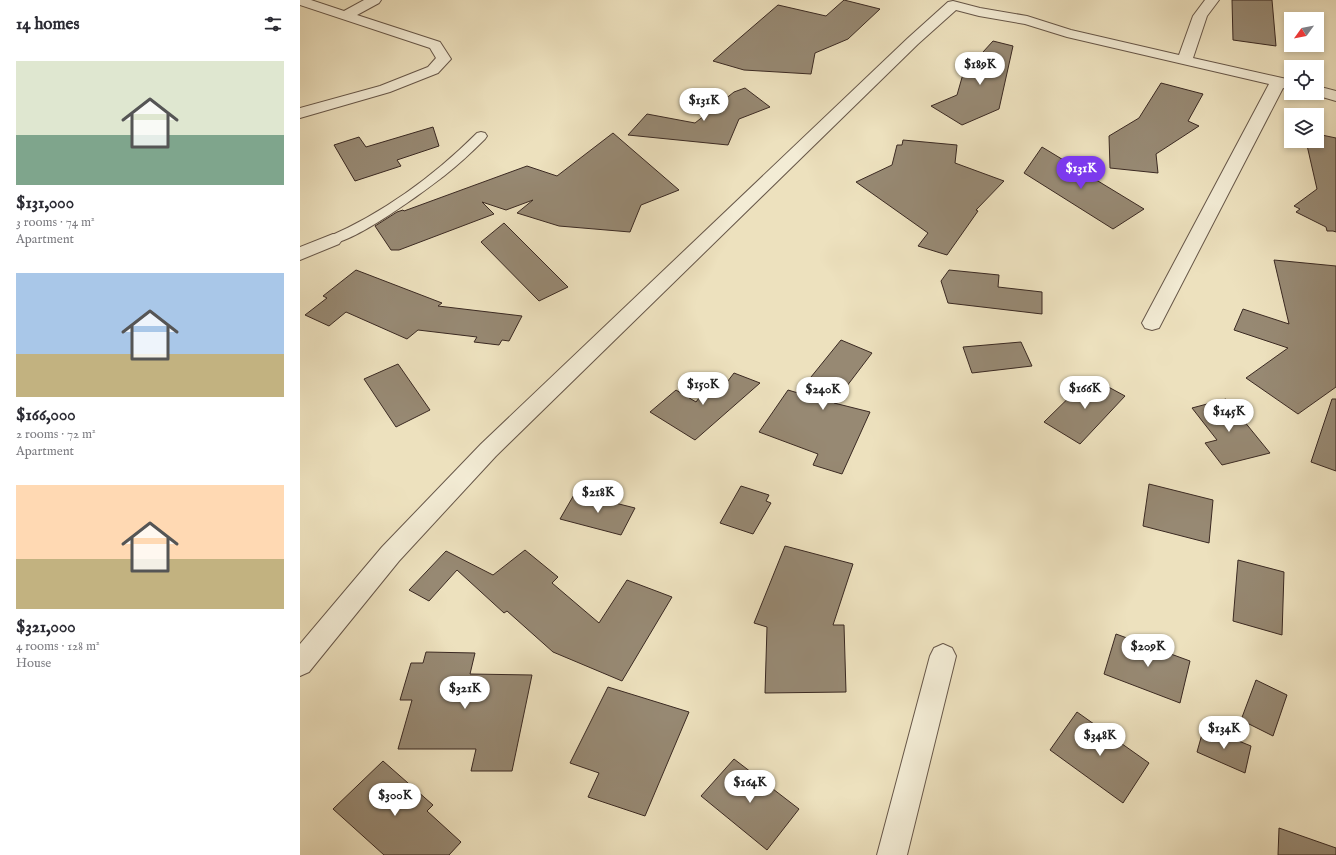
<!DOCTYPE html>
<meta charset="utf-8">
<style>
body{margin:0;font-family:"IM FELL English",serif;background:#f7f7f7;color:#2b2b33;height:100vh;display:flex;flex-direction:column;font-size:15px;white-space:nowrap}
*{box-sizing:border-box;margin:0}
p{font-size:13px;color:#7c7c81}
.icon{flex:none;width:22px;height:22px;fill:none;stroke:currentColor;stroke-width:2;stroke-linecap:round;stroke-linejoin:round}
.map{position:relative;flex:1;overflow:hidden}
.panel{display:flex;flex-direction:column;background:#fff;width:300px}
.panel>*{flex:none}
.needle{width:26px;rotate:237deg}
.tools{position:absolute;left:984px;top:12px;display:grid;gap:8px}
.tools a{display:grid;place-items:center;width:40px;height:40px;border-radius:0px;background:#fff;box-shadow:0 2px 6px #0003;font-size:20px}
.price{position:absolute;translate:-50% -34px;padding:0 9px;border-radius:14px;background:#fff;color:#222;font-size:13px;line-height:26px;filter:drop-shadow(0 1px 2px #0008)}
.price::after{content:'';position:absolute;left:50%;top:24px;width:12px;height:9px;margin-left:-6px;background:inherit;clip-path:polygon(0 0,100% 0,50% 100%)}
.price.on{background:#7c3aed;color:#fff}
ul{padding:0;list-style:none}
li{display:grid;align-content:center;gap:8px;height:212px;padding:0 16px}
li span{display:grid;place-items:center;height:124px;border-radius:0px;color:#555}
li>.icon{margin-inline-start:auto}
span .icon{width:72px;height:72px;fill:#fffc;stroke-width:1}
li b{font-size:17px}
h2{display:flex;justify-content:space-between;align-items:center;height:48px;padding:0 16px;font-size:17px}
main{display:flex;flex:1;min-height:0}
.map>svg:first-child{display:block}
</style>
<main>
<section class="panel">
<h2>14 homes<svg class="icon" aria-label="filters" viewBox="0 0 24 24"><path d="M4 7h16M4 17h16"/><circle cx="9" cy="7" r="2"/><circle cx="15" cy="17" r="2"/></svg></h2>
<ul>
<li><span style="background:linear-gradient(#dfe7d0 60%,#7fa58c 0)"><svg class="icon" aria-label="home" viewBox="0 0 24 24"><path d="M3 11l9-7 9 7M6 9v11h12V9"/></svg></span><div><b>$131,000</b><p>3 rooms · 74 m²</p><p>Apartment</p></div></li>
<li><span style="background:linear-gradient(#a9c7e8 65%,#c2b280 0)"><svg class="icon" aria-label="home" viewBox="0 0 24 24"><path d="M3 11l9-7 9 7M6 9v11h12V9"/></svg></span><div><b>$166,000</b><p>2 rooms · 72 m²</p><p>Apartment</p></div></li>
<li><span style="background:linear-gradient(#ffd9b3 60%,#c2b280 0)"><svg class="icon" aria-label="home" viewBox="0 0 24 24"><path d="M3 11l9-7 9 7M6 9v11h12V9"/></svg></span><div><b>$321,000</b><p>4 rooms · 128 m²</p><p>House</p></div></li>
</ul>
</section>
<div class="map">
<svg width="1036" height="855" viewBox="0 0 1036 855">
<rect width="100%" height="100%" fill="#ede1be"/>
<filter id="stains"><feTurbulence type="fractalNoise" baseFrequency=".005" numOctaves="4"/><feColorMatrix values="0 0 0 0 .2 0 0 0 0 .09 0 0 0 0 .02 0 0 0 .5 -.17"/></filter>
<radialGradient id="worn" r=".72"><stop offset=".6" stop-color="#630" stop-opacity="0"/><stop offset="1" stop-color="#630" stop-opacity=".3"/></radialGradient>
<!-- building -->
<path fill="#978973" stroke="#3a2922" d="M 544,0 L 580,9 L 548,39 L 515,53 L 511,74 L 444,70 L 413,61 L 478,5 L 526,16 Z
M 932,0 L 972,0 L 976,46 L 933,40 Z
M 693,41 L 713,46 L 699,109 L 662,125 L 631,106 L 657,95 L 663,74 Z
M 861,83 L 903,94 L 888,121 L 899,126 L 856,154 L 858,173 L 810,168 L 809,136 L 839,118 Z
M 445,88 L 470,107 L 439,119 L 428,145 L 328,135 L 347,114 L 395,123 L 434,92 Z
M 133,127 L 139,146 L 97,160 L 101,166 L 55,181 L 34,145 L 59,137 L 66,147 Z
M 313,133 L 379,190 L 341,205 L 330,232 L 259,226 L 217,213 L 233,200 L 206,210 L 182,202 L 194,214 L 99,250 L 91,250 L 75,226 L 97,212 L 103,210 L 104,211 L 227,166 L 257,176 Z
M 1017,134 L 1036,138 L 1036,232 L 1033,231 L 1027,231 L 1026,227 L 996,212 L 1000,209 L 994,206 L 1017,189 L 1006,141 L 1017,141 Z
M 603,140 L 657,145 L 655,163 L 704,181 L 676,210 L 678,211 L 647,255 L 618,246 L 628,233 L 556,182 L 592,165 L 597,145 L 602,145 Z
M 742,147 L 844,209 L 813,229 L 724,173 Z
M 204,223 L 268,287 L 239,301 L 181,242 Z
M 974,260 L 1036,266 L 1036,387 L 998,414 L 946,378 L 988,348 L 934,330 L 943,309 L 989,324 Z
M 56,270 L 142,303 L 138,306 L 222,316 L 209,341 L 202,340 L 199,345 L 174,342 L 177,337 L 118,330 L 107,339 L 46,312 L 29,326 L 5,315 L 27,298 L 23,296 Z
M 649,270 L 699,275 L 698,287 L 742,292 L 742,314 L 648,303 L 641,281 Z
M 541,340 L 572,353 L 534,403 L 570,412 L 542,474 L 513,465 L 518,454 L 459,432 L 488,390 L 498,393 Z
M 721,342 L 732,366 L 672,373 L 663,347 Z
M 98,364 L 130,410 L 96,427 L 64,379 Z
M 434,373 L 460,383 L 395,440 L 350,412 L 376,390 L 396,402 L 408,386 L 421,390 Z
M 790,377 L 825,396 L 780,444 L 744,422 Z
M 926,399 L 970,453 L 922,465 L 905,443 L 917,440 L 892,408 Z
M 1032,399 L 1036,399 L 1036,471 L 1011,462 Z
M 849,484 L 913,500 L 909,543 L 843,526 Z
M 441,486 L 469,495 L 466,501 L 471,503 L 453,534 L 420,523 Z
M 275,493 L 335,508 L 321,535 L 260,519 Z
M 485,546 L 553,564 L 533,625 L 544,625 L 546,692 L 465,693 L 467,627 L 454,623 Z
M 225,550 L 258,577 L 252,583 L 299,623 L 327,580 L 372,597 L 322,681 L 253,652 L 207,611 L 204,613 L 157,570 L 129,601 L 109,590 L 146,551 L 193,575 Z
M 938,560 L 984,572 L 982,635 L 933,621 Z
M 816,634 L 890,661 L 880,703 L 804,674 Z
M 126,652 L 175,653 L 170,674 L 232,675 L 212,771 L 171,771 L 176,749 L 98,749 L 112,700 L 100,700 L 111,663 L 123,663 Z
M 956,680 L 987,695 L 973,736 L 941,720 Z
M 308,687 L 389,712 L 345,816 L 288,797 L 299,773 L 270,763 Z
M 777,712 L 849,763 L 823,803 L 750,750 Z
M 904,727 L 951,746 L 945,773 L 897,752 Z
M 434,759 L 499,809 L 467,850 L 401,796 Z
M 83,761 L 133,805 L 127,811 L 161,842 L 149,855 L 84,855 L 33,809 Z
M 979,828 L 1036,848 L 1036,855 L 978,855 Z"/>
<g fill="none" stroke-linecap="round" stroke-linejoin="round">
<defs>
<path id="lane" d="M 181,132 L 185,133 L 187,136 L 185,139 C 172,152 159,164 144,176 C 126,190 48,248 28,243 L 26,240 L 28,237 C 83,213 134,176 177,133 Z"/>
<path id="street" d="M 0,0 L 11,0 L 44,11 L 64,0 L 81,0 L 79,3 L 57,15 L 140,42 L 151,59 L 138,73 L 90,92 L 0,118 L 0,108 L 80,86 L 128,67 L 136,58 L 130,48 L 0,5 Z
M 905,0 L 919,0 L 907,16 L 893,58 L 991,80 L 991,90 L 983,88 L 859,328 L 852,330 L 845,328 L 842,323 L 969,84 L 767,37 L 725,24 L 679,16 L 656,10 L 618,44 L 196,456 L 99,561 L 9,672 L 0,676 L 0,644 L 82,547 L 181,444 L 608,38 L 648,2 L 653,1 L 680,8 L 727,16 L 771,30 L 879,55 L 893,16 Z
M 1017,86 L 1036,91 L 1036,101 L 1012,94 L 1011,93 L 1017,93 Z
M 33,234 L 39,236 L 42,240 L 39,244 L 0,260 L 0,247 Z
M 643,644 L 652,648 L 656,656 L 607,855 L 577,855 L 630,656 L 634,648 Z"/>
</defs>
<!-- lane casing -->
<use href="#lane" stroke="#675749" stroke-width="2"/>
<!-- street casing -->
<use href="#street" stroke="#675749" stroke-width="2"/>
<!-- lane -->
<use href="#lane" fill="#f3ecd5" fill-rule="evenodd"/>
<!-- street -->
<use href="#street" fill="#f3ecd5" fill-rule="evenodd"/>
</g>
<rect width="100%" height="100%" filter="url(#stains)"/>
<rect width="100%" height="100%" fill="url(#worn)"/>
</svg>
<div class="tools">
<a><svg class="needle" viewBox="-14 -14 28 28"><path d="M0-13l5 13h-10z" fill="#e53935"/><path d="M0 13l5-13h-10z" fill="#7c7c81"/></svg></a>
<a><svg class="icon" aria-label="locate" viewBox="0 0 24 24"><circle cx="12" cy="12" r="6"/><path d="M12 2v4M12 18v4M2 12h4M18 12h4"/></svg></a>
<a><svg class="icon" aria-label="layers" viewBox="0 0 24 24"><path d="M12 4l9 5-9 5-9-5zM3 14l9 5 9-5"/></svg></a>
</div>
<b class="price" style="left:680px;top:86px">$189K</b>
<b class="price" style="left:404px;top:122px">$131K</b>
<b class="price on" style="left:781px;top:190px">$131K</b>
<b class="price" style="left:403px;top:406px">$150K</b>
<b class="price" style="left:785px;top:410px">$166K</b>
<b class="price" style="left:523px;top:411px">$240K</b>
<b class="price" style="left:929px;top:433px">$145K</b>
<b class="price" style="left:298px;top:514px">$218K</b>
<b class="price" style="left:848px;top:668px">$209K</b>
<b class="price" style="left:165px;top:710px">$321K</b>
<b class="price" style="left:924px;top:750px">$134K</b>
<b class="price" style="left:800px;top:757px">$348K</b>
<b class="price" style="left:450px;top:804px">$164K</b>
<b class="price" style="left:95px;top:817px">$300K</b>
</div>
</main>
